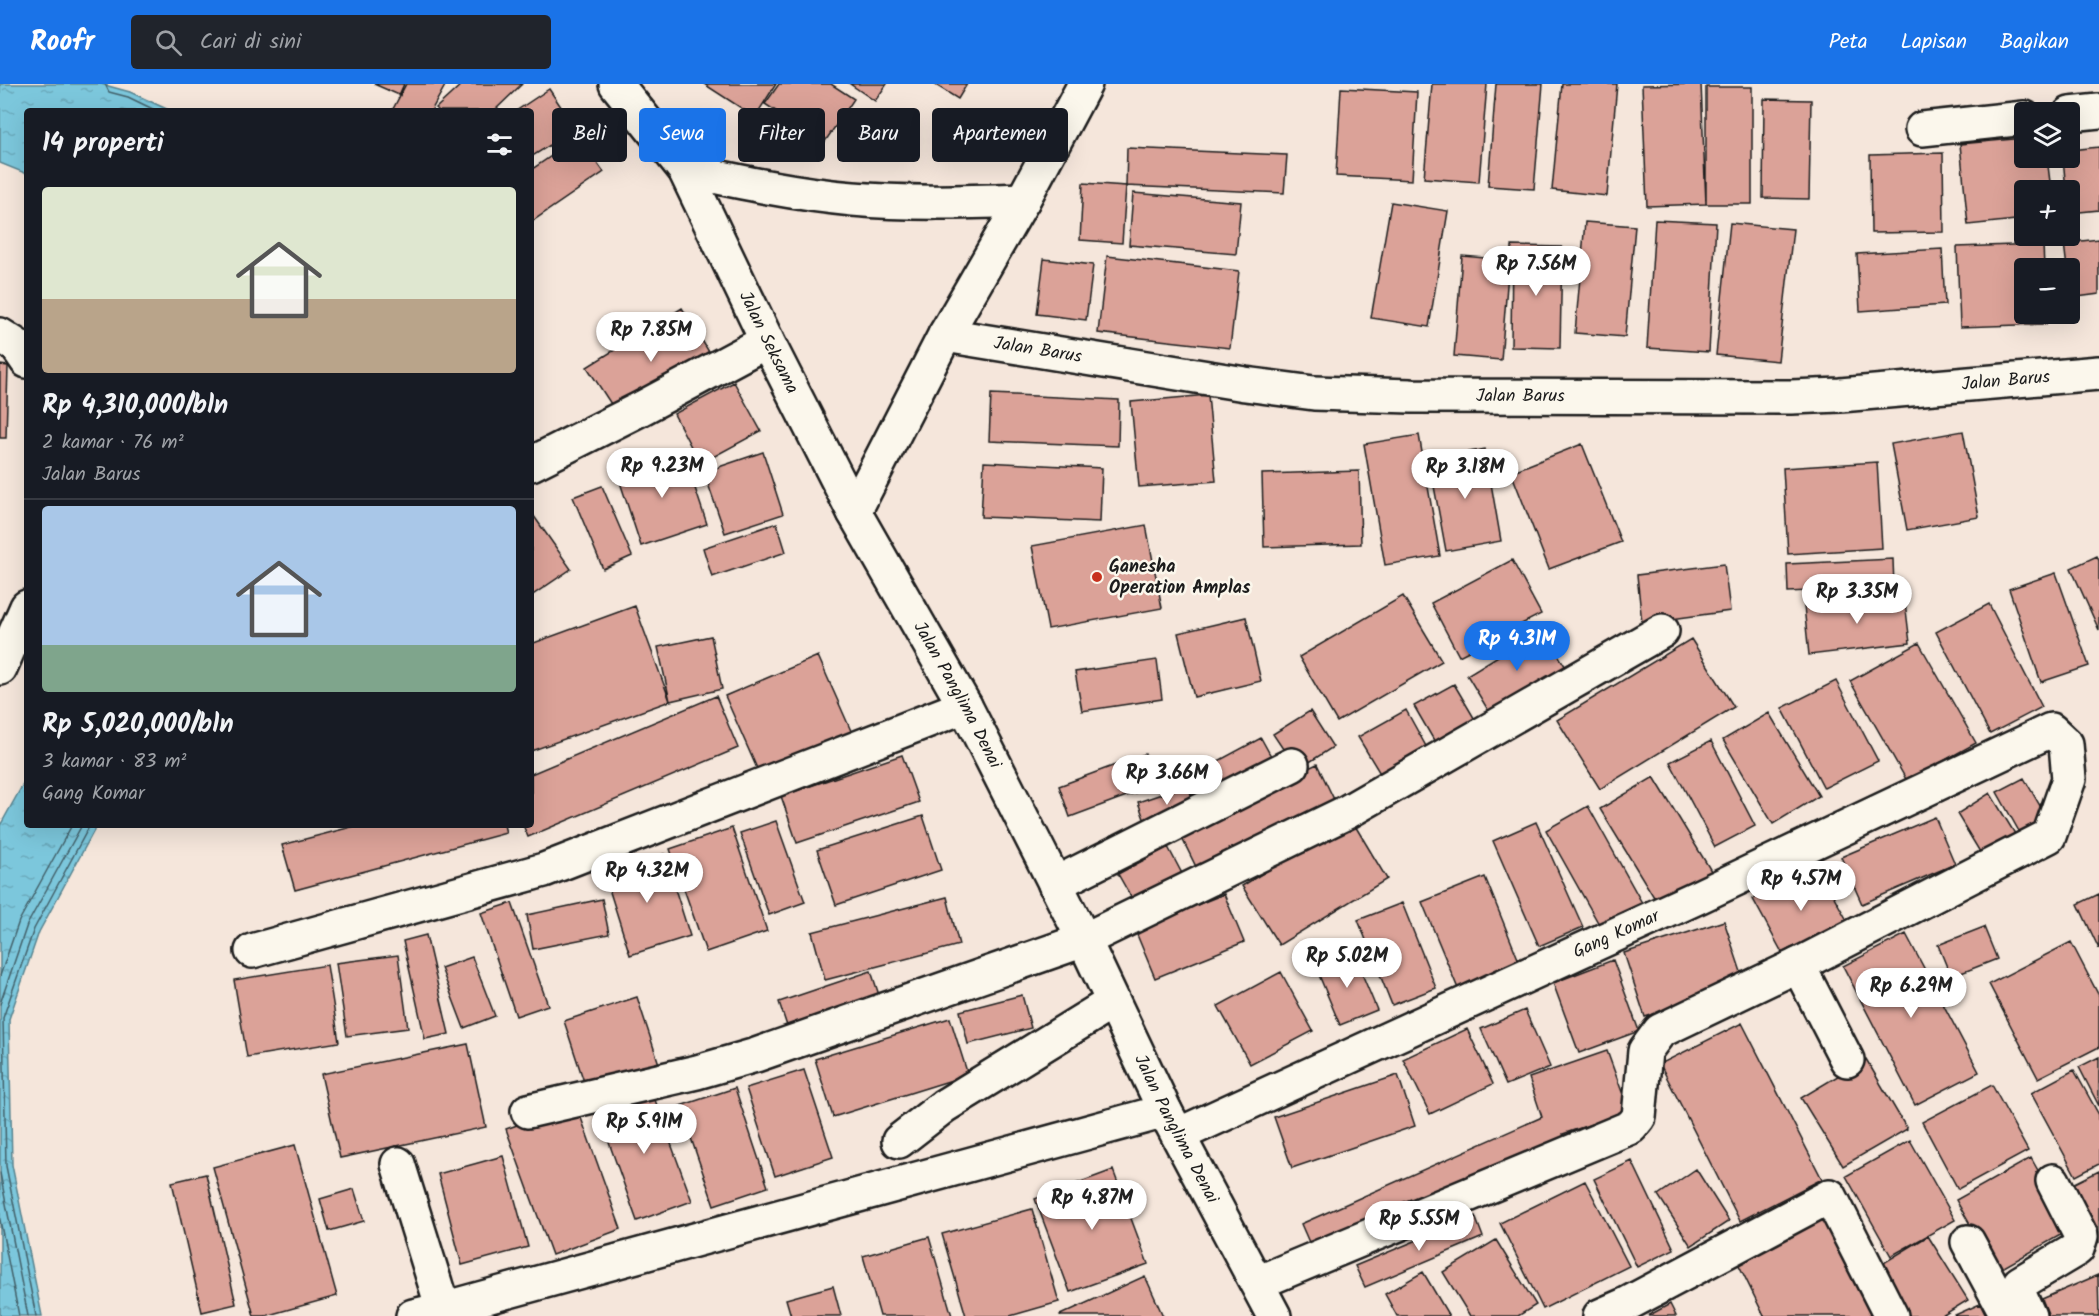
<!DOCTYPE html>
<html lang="id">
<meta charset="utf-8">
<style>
body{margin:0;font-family:Kalam,sans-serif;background:#20242c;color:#f1f3f6;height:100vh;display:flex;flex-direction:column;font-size:22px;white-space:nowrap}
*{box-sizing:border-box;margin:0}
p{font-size:20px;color:#9ea1a6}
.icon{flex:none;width:33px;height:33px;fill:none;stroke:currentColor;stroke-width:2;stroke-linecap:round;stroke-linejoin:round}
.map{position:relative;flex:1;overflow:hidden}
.sheet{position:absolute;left:24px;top:24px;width:510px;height:720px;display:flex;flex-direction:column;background:#171b24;border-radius:6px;box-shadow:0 6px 24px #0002}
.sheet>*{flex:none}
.hud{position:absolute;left:552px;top:24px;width:570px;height:54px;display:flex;gap:12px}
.buttons{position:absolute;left:2014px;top:18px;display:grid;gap:12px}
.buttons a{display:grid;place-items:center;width:66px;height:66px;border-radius:6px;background:#171b24;box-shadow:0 6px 24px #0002;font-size:30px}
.price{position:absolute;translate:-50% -51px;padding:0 14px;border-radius:21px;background:#fff;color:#222;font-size:20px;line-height:39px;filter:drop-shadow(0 2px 3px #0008)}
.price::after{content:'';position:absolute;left:50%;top:36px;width:18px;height:14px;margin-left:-9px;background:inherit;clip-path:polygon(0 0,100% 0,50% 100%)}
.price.on{background:#1a73e8;color:#fff}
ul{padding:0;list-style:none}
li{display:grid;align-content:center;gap:12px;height:318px;padding:0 18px}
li+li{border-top:2px solid #363941}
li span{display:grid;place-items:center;height:186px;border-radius:6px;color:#555}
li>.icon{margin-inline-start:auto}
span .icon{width:108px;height:108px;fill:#fffc;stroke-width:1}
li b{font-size:26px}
h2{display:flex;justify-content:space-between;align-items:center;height:72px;padding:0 18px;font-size:26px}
.pill{padding:0 21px;border-radius:6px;background:#171b24;box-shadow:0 6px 24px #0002;font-size:21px;line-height:54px}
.pill.on{background:#1a73e8;color:#fff}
header{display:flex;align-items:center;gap:36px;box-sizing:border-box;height:84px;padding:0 30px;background:#1a73e8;color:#fff}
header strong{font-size:28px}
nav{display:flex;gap:33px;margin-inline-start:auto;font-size:21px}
.search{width:420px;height:54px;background:#20242c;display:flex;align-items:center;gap:15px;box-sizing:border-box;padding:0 21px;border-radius:6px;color:#9ea1a6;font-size:22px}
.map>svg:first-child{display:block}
</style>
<header>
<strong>Roofr</strong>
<div class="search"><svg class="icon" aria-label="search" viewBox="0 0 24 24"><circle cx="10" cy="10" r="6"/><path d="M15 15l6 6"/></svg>Cari di sini</div>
<nav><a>Peta</a><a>Lapisan</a><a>Bagikan</a></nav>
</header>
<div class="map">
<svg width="2099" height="1232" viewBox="0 0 2099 1232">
<defs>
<pattern id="water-ripples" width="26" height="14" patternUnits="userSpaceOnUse" patternTransform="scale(1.5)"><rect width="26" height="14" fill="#7cc7dc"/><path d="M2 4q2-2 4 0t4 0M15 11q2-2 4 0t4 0" fill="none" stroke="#6baabc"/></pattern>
</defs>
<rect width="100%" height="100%" fill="#f5e6db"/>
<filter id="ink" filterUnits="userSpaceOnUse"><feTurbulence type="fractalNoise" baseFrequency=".0167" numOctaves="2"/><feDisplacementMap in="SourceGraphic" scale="12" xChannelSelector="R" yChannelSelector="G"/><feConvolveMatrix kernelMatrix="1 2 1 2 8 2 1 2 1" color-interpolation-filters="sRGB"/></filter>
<g filter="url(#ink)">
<!-- water -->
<path fill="url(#water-ripples)" stroke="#56838f" stroke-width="1.5" d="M 0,0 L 101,0 L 130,8 L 171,27 L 27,27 L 27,90 L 0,79 Z
M 27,693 L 27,741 L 97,741 L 39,848 L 9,935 L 12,1081 L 42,1232 L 0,1232 L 0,742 Z"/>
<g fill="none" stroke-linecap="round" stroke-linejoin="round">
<!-- shore -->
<path stroke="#426069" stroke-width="1.5" d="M 105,0 L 109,8 L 128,13 L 157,27
M 0,892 L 19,837 L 72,741
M 0,920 L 27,841 L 82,741
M 0,1089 L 28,1232
M 0,1136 L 19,1232
M 36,1232 L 6,1082 L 3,934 L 34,845 L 90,741"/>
</g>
<!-- building -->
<path fill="#dba298" stroke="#1c1c1c" stroke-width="1.5" d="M 374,0 L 404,0 L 399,11 Z
M 406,0 L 446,0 L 431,27 L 392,27 Z
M 462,0 L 522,0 L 494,27 L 439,27 L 436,24 Z
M 704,0 L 776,0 L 755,33 Z
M 779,0 L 831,0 L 854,15 L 824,59 L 765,20 Z
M 850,0 L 887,0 L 875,17 Z
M 934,0 L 967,0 L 958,15 Z
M 1432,0 L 1487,0 L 1479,98 L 1424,94 Z
M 1496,0 L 1543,0 L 1534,105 L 1488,102 Z
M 1562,0 L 1617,0 L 1607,112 L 1552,106 Z
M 1701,0 L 1706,120 L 1647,122 L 1642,1 Z
M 1706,3 L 1752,3 L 1752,120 L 1706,120 Z
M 1341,4 L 1417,8 L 1412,96 L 1336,92 Z
M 549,5 L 576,45 L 531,73 L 531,27 L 516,27 Z
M 1764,15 L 1811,16 L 1809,115 L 1763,114 Z
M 579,53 L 604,88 L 531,138 L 531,86 Z
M 2025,54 L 2025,74 L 2047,74 L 2051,106 L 2025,106 L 2025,135 L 1968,141 L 1960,60 Z
M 2099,63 L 2099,126 L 2070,129 L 2070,106 L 2066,106 L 2063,74 L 2070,74 L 2070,66 Z
M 1127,64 L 1287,71 L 1284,109 L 1126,102 Z
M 1943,69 L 1944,148 L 1871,149 L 1870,71 Z
M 1083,99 L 1126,102 L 1122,159 L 1080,156 Z
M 1133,109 L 1241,118 L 1236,170 L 1129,161 Z
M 1391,118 L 1448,127 L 1429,243 L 1371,234 Z
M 1655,136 L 1716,139 L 1709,268 L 1647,264 Z
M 1585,138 L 1635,142 L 1625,253 L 1575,249 Z
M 1730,139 L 1793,145 L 1778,277 L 1716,271 Z
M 2099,155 L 2099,210 L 2070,214 L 2070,184 L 2067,184 L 2064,159 Z
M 2043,160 L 2044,184 L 2025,184 L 2025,230 L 2046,230 L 2046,240 L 1960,243 L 1957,163 Z
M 1512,162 L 1562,163 L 1560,264 L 1511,263 Z
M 1942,165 L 1945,221 L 1860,227 L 1857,170 Z
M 1107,172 L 1239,187 L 1230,264 L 1098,249 Z
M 1462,172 L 1509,176 L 1501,276 L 1454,272 Z
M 1044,175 L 1093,181 L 1086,236 L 1037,230 Z
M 682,224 L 714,276 L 620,334 L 587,283 Z
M 0,281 L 8,282 L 6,354 L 0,354 Z
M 734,298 L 761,347 L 700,380 L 674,330 Z
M 991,310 L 1119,316 L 1118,362 L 989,357 Z
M 1208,311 L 1216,397 L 1139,403 L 1131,318 Z
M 1963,347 L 1979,433 L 1907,446 L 1891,360 Z
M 1419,351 L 1440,472 L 1385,481 L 1364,360 Z
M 1582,360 L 1621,458 L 1549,485 L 1511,388 Z
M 1485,365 L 1501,457 L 1446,467 L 1429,375 Z
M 683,368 L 707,440 L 641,462 L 617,389 Z
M 763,368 L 783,430 L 725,449 L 704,388 Z
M 984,378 L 1102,384 L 1100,438 L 981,433 Z
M 1877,378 L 1882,464 L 1788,470 L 1783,384 Z
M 1359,387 L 1361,460 L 1264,463 L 1262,390 Z
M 602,402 L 632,472 L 603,485 L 573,413 Z
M 531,428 L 571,485 L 531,512 Z
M 777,439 L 786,468 L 712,493 L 703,464 Z
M 1146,441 L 1162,524 L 1048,545 L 1032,462 Z
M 2097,472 L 2099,477 L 2099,546 L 2071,484 Z
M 1893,475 L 1894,503 L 1788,508 L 1787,480 Z
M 1512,476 L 1541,530 L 1459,572 L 1431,519 Z
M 1724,480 L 1730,527 L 1642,539 L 1637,491 Z
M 2056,489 L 2089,582 L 2041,598 L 2009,505 Z
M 1904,510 L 1910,559 L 1809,571 L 1804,522 Z
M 1403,512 L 1442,577 L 1337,638 L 1299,573 Z
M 1989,520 L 2042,623 L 1990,650 L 1936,548 Z
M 635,522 L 670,617 L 531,667 L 531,560 Z
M 1246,533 L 1261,597 L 1194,613 L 1178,549 Z
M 1542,545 L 1567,585 L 1491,631 L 1467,591 Z
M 711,552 L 722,605 L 670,617 L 658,563 Z
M 1691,555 L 1734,623 L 1600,705 L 1557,636 Z
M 1919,559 L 1976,659 L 1907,697 L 1850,597 Z
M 818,572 L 852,649 L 759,689 L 725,612 Z
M 1157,576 L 1162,615 L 1082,627 L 1075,588 Z
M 1836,597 L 1878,677 L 1824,704 L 1782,624 Z
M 1454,600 L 1483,649 L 1443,672 L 1414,622 Z
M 716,612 L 738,664 L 528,753 L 523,741 L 531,741 L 531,690 Z
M 1406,626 L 1433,675 L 1387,701 L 1358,653 Z
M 1310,627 L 1333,663 L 1297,686 L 1273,650 Z
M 1769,629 L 1819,712 L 1773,740 L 1723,656 Z
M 1261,654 L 1278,685 L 1213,720 L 1196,689 Z
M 1711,657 L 1755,742 L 1715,763 L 1670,678 Z
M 1145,670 L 1156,701 L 1070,733 L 1059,702 Z
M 902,671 L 919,718 L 797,759 L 781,712 Z
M 1317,680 L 1341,730 L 1202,795 L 1178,746 Z
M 1654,693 L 1716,795 L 1663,828 L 1600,725 Z
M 2024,694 L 2047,734 L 2020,749 L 1997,708 Z
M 1188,701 L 1196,726 L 1147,743 L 1138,718 Z
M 1990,709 L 2020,758 L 1986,778 L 1957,730 Z
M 1588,722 L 1642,819 L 1600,842 L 1546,746 Z
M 923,732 L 941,786 L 836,821 L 817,766 Z
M 1935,733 L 1955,780 L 1862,820 L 1841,773 Z
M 1351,735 L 1387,795 L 1279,861 L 1242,802 Z
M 776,737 L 805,818 L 769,831 L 740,749 Z
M 1536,738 L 1583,843 L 1539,862 L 1493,757 Z
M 359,741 L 504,741 L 506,749 L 295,806 L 282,761 Z
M 732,744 L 767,847 L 706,868 L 670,765 Z
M 1168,763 L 1188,801 L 1139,827 L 1118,790 Z
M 664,770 L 690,852 L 630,871 L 604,789 Z
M 1817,782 L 1849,840 L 1785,874 L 1753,815 Z
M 1485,793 L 1521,882 L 1459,907 L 1422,818 Z
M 1224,810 L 1244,858 L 1155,894 L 1135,846 Z
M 2099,810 L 2099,865 L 2078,820 Z
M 947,813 L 959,861 L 825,896 L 812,848 Z
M 602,815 L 609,850 L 533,865 L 527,831 Z
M 512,819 L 548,921 L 516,932 L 481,829 Z
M 1402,819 L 1436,904 L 1392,921 L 1358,836 Z
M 1724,837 L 1745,900 L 1645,933 L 1624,869 Z
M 1984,843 L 1997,875 L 1951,893 L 1938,861 Z
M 1906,850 L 1979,988 L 1915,1021 L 1843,882 Z
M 426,851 L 449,950 L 425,955 L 403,857 Z
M 2071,858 L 2099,912 L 2099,963 L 2038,994 L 1989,900 Z
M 1353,868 L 1377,926 L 1340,941 L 1316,884 Z
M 398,871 L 408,944 L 347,952 L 336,879 Z
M 472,873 L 495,932 L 464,944 L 441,884 Z
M 1613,876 L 1639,947 L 1579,969 L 1553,899 Z
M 327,881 L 339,958 L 247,973 L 234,896 Z
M 871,887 L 883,923 L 791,954 L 779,918 Z
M 1281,888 L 1313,947 L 1250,980 L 1218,922 Z
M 1022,911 L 1031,944 L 968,960 L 960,927 Z
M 637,913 L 660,983 L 587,1007 L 564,937 Z
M 1525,926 L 1550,983 L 1506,1001 L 1481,945 Z
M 950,934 L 968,991 L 833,1033 L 815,975 Z
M 1742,939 L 1822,1095 L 1740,1137 L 1660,980 Z
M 1467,945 L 1493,1000 L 1430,1030 L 1403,975 Z
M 468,960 L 486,1043 L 340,1074 L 321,990 Z
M 1607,967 L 1629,1027 L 1563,1050 L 1568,1059 L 1315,1172 L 1301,1140 L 1542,1033 L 1529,994 Z
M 2099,973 L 2099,1022 L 2079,983 Z
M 1866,975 L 1907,1045 L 1843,1082 L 1801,1014 Z
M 804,986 L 833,1073 L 775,1092 L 746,1004 Z
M 2074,986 L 2099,1031 L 2099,1080 L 2076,1092 L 2031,1009 Z
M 1398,991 L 1415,1042 L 1292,1084 L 1274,1033 Z
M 1992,1001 L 2028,1067 L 1958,1105 L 1922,1038 Z
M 735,1004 L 768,1103 L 714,1121 L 680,1022 Z
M 651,1005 L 692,1117 L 637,1137 L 597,1025 Z
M 576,1020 L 621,1145 L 552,1171 L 506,1045 Z
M 1910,1056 L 1955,1136 L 1891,1172 L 1846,1092 Z
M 295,1061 L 337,1212 L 265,1232 L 254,1232 L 213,1083 Z
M 503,1072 L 528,1163 L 462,1181 L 438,1090 Z
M 2031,1074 L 2071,1145 L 1997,1187 L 1956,1116 Z
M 1632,1077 L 1674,1165 L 1637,1183 L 1594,1095 Z
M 1696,1085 L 1729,1137 L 1691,1162 L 1658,1111 Z
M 1113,1086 L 1148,1180 L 1070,1208 L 1035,1115 Z
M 2099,1087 L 2099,1159 L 2069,1102 Z
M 206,1090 L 236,1220 L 202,1228 L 172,1098 Z
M 1585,1097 L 1629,1182 L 1543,1225 L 1500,1139 Z
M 354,1105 L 364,1137 L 329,1147 L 320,1115 Z
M 1032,1125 L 1059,1218 L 1010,1232 L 966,1232 L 942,1150 Z
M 1828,1130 L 1878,1232 L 1764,1232 L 1736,1175 Z
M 1475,1132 L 1483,1153 L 1365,1203 L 1355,1182 Z
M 1928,1152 L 1968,1216 L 1942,1232 L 1900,1232 L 1872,1186 Z
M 929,1153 L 952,1232 L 880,1232 L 863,1172 Z
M 1496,1156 L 1536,1221 L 1518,1232 L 1470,1232 L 1443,1188 Z
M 1423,1188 L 1449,1232 L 1397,1232 L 1385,1210 Z
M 2098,1191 L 2099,1232 L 2049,1232 L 2042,1215 Z
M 1145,1192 L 1163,1232 L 1061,1232 L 1060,1231 Z
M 833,1202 L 841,1232 L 791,1232 L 786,1215 Z
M 1670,1220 L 1676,1232 L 1648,1232 Z
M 1980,1220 L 1986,1232 L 1953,1232 Z"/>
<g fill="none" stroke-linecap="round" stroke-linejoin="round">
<defs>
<g id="minor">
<path d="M 2070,30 L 2099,27"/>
<path d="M 1922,45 L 2025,34"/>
<path d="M 0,251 L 16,261 L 27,277"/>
<path id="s1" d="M 945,251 L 1245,300 L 1314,309 L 1411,312 L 1791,313 L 1840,311 L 2099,289"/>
<path d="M 531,380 L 640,325 L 767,257"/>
<path d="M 0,584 L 27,523"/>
<path d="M 1055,800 L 1292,681"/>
<path d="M 252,867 L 544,786 L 965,622"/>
<path d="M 1798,881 L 1847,976"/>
<path d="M 528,1027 L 697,988 L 756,971 L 1084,856 L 1347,728 L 1662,547"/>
<path id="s2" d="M 1178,1051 L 1700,812 L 2051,646 L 2066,660 L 2069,695 L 2049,752 L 1798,881 L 1660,947 L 1645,967 L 1639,1033 L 1631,1043 L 1257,1199"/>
<path d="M 899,1057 L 944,1022 L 1113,918"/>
<path d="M 398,1080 L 443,1225"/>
<path d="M 1968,1158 L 2008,1232"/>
<path d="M 413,1232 L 443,1225 L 1165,1027"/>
<path d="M 1600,1232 L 1625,1221 L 1830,1112 L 1891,1232"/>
<path d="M 2029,1232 L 2019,1210 L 2020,1199 L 2077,1165 L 2081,1152 L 2053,1097"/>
</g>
<g id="major">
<path id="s3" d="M 616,0 L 685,86 L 767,257 L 854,428 L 965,622 L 1084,856 L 1165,1027 L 1274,1232"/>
<path d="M 685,86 C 740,98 796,110 853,115 C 909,120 966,118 1023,116"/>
<path d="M 854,428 L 945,251 L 1023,116 L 1085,0"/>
</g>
</defs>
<!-- minor casing -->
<use href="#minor" stroke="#1c1c1c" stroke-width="38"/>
<!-- major casing -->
<use href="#major" stroke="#1c1c1c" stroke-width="38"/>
<!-- minor -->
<use href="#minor" stroke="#fbf7ec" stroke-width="33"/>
<!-- major -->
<use href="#major" stroke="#fbf7ec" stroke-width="33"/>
</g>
</g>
<!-- markers -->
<circle fill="#c8321e" stroke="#fbf7ec" stroke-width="2" cx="1097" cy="493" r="6"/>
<g text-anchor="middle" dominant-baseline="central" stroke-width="5" stroke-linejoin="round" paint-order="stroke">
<!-- street labels -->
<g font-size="18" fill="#1c1c1c" stroke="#fbf7ec">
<text stroke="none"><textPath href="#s3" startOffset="302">Jalan Seksama</textPath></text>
<text stroke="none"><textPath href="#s1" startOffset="94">Jalan Barus</textPath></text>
<text stroke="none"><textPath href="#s1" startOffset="1066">Jalan Barus</textPath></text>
<text stroke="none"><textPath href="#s1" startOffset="580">Jalan Barus</textPath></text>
<text stroke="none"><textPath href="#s3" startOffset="702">Jalan Panglima Denai</textPath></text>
<text stroke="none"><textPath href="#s2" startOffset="482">Gang Komar</textPath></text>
<text stroke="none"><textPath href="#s3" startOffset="1188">Jalan Panglima Denai</textPath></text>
</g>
<!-- poi labels -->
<g font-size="18" font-weight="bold" fill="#1c1c1c" stroke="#fbf7ec" text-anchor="start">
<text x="1109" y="483">Ganesha<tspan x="1109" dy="21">Operation Amplas</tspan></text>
</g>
</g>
</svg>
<div class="buttons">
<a><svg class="icon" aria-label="layers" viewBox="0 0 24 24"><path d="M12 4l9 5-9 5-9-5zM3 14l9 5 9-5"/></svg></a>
<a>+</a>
<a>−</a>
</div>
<b class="price" style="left:1536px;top:213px">Rp 7.56M</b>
<b class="price" style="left:651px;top:279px">Rp 7.85M</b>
<b class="price" style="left:662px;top:415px">Rp 9.23M</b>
<b class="price" style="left:1465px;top:416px">Rp 3.18M</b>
<b class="price" style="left:1857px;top:541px">Rp 3.35M</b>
<b class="price on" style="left:1517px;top:588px">Rp 4.31M</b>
<b class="price" style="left:1167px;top:722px">Rp 3.66M</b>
<b class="price" style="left:647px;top:820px">Rp 4.32M</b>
<b class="price" style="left:1801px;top:828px">Rp 4.57M</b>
<b class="price" style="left:1347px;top:905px">Rp 5.02M</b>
<b class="price" style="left:1911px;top:935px">Rp 6.29M</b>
<b class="price" style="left:644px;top:1071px">Rp 5.91M</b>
<b class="price" style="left:1092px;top:1147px">Rp 4.87M</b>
<b class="price" style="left:1419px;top:1168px">Rp 5.55M</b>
<div class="hud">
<a class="pill">Beli</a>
<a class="pill on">Sewa</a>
<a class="pill">Filter</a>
<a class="pill">Baru</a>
<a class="pill">Apartemen</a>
</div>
<section class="sheet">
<h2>14 properti<svg class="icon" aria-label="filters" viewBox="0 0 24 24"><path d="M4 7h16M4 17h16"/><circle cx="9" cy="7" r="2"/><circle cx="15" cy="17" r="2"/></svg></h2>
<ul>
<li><span style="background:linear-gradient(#dfe7d0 60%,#b9a48a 0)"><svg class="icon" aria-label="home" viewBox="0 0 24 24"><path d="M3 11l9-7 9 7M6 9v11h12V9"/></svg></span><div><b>Rp 4,310,000/bln</b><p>2 kamar · 76 m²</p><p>Jalan Barus</p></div></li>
<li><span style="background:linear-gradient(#a9c7e8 75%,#7fa58c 0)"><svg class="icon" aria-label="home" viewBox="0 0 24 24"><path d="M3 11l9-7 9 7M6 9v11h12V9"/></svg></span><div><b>Rp 5,020,000/bln</b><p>3 kamar · 83 m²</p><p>Gang Komar</p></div></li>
</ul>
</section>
</div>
